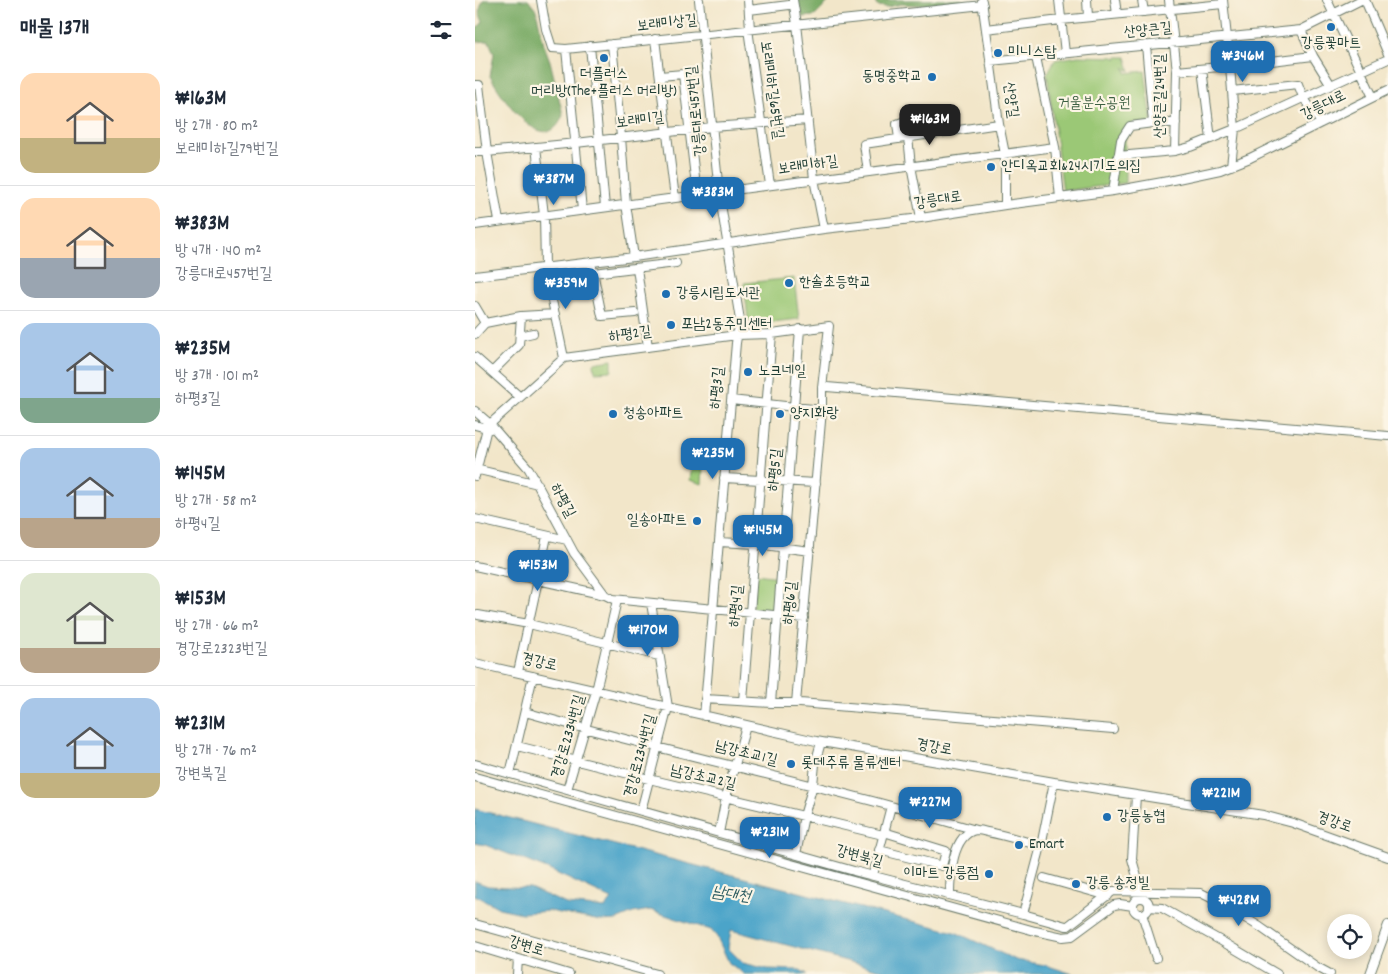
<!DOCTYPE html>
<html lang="ko">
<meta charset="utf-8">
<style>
body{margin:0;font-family:Dekko,"Poor Story",sans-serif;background:#f6f6f7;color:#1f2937;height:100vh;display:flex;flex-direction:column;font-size:19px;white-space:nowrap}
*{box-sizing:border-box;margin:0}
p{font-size:16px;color:#747a83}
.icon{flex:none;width:28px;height:28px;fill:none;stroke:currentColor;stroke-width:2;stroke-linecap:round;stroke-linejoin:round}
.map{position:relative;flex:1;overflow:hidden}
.drawer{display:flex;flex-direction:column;background:#fff;width:475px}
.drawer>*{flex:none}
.fabs{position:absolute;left:852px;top:914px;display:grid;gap:10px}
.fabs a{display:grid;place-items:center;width:45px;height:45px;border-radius:50%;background:#fff;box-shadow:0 2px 12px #0003;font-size:25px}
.price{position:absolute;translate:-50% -42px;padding:0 11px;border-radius:10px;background:#1f6fb2;color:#fff;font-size:16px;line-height:32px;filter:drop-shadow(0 1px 2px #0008)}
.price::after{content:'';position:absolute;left:50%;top:30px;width:15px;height:11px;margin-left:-8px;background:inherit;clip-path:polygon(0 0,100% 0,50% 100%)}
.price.on{background:#222;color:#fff}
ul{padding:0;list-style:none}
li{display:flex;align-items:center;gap:15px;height:125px;padding:0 20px}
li+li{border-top:1px solid #e0e1e3}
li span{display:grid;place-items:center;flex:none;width:140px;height:100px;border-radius:15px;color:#555}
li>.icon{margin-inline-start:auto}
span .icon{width:60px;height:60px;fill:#fffc;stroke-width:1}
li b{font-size:21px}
h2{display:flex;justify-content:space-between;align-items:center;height:60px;padding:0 20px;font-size:21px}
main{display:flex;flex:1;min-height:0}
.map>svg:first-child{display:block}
</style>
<main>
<section class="drawer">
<h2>매물 13개<svg class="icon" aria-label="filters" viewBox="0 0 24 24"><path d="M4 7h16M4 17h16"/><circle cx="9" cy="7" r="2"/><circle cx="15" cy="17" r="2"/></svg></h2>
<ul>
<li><span style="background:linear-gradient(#ffd9b3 65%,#c2b280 0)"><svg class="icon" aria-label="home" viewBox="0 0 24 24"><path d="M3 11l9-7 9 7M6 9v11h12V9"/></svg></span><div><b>₩163M</b><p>방 2개 · 80 m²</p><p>보래미하길79번길</p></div></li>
<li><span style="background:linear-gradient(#ffd9b3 60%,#9aa5b1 0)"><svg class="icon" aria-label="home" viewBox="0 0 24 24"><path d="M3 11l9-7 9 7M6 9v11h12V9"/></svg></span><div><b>₩383M</b><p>방 4개 · 140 m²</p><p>강릉대로457번길</p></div></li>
<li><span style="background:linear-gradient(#a9c7e8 75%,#7fa58c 0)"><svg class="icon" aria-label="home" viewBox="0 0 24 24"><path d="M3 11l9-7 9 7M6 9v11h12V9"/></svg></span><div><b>₩235M</b><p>방 3개 · 101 m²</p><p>하평3길</p></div></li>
<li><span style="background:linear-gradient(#a9c7e8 70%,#b9a48a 0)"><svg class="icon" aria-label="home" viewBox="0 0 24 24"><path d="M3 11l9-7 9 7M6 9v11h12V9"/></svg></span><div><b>₩145M</b><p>방 2개 · 58 m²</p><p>하평4길</p></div></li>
<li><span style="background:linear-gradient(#dfe7d0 75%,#b9a48a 0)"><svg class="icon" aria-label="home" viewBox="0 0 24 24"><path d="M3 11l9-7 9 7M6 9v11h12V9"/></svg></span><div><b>₩153M</b><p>방 2개 · 66 m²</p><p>경강로2323번길</p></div></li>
<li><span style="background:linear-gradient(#a9c7e8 75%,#c2b280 0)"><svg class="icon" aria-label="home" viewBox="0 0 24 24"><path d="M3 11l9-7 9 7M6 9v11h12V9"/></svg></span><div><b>₩231M</b><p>방 2개 · 76 m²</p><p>강변북길</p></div></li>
</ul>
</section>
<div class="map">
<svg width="913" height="974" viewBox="0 0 913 974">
<rect width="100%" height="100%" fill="#fcf5e5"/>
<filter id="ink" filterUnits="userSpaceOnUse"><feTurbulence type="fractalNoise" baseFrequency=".02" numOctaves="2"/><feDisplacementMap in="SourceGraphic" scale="10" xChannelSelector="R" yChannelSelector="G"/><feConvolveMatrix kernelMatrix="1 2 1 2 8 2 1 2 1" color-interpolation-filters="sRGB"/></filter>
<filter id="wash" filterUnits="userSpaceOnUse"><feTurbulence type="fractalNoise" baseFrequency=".0096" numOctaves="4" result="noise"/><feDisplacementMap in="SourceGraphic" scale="20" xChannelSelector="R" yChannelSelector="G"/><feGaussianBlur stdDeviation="1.12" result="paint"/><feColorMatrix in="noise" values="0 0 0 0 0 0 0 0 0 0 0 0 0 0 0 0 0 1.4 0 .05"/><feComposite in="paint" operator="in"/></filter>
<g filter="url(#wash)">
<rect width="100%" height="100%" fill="#f2e6c9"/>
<!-- green -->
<path fill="#9bc876" stroke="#5d8255" d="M 603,56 L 639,57 L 642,59 L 641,57 L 651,57 L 655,71 L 649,67 L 651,70 L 651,73 L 670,71 L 677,122 L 657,127 L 650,139 L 650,183 L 588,191 L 572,74 L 580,60 Z
M 319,278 L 324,319 L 279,324 L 273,319 L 269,283 Z
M 137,360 L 137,371 L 120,372 L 119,363 Z
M 215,443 L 229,444 L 227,484 L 215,480 L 217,465 L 212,463 Z
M 281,574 L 304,577 L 302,613 L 277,611 Z"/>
<!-- forest -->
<path fill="#7cac67" stroke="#4e744e" d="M 8,0 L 53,0 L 61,10 L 69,45 L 75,61 L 88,115 C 70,163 25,94 15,76 L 19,54 L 14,41 L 0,42 L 0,30 L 8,22 L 4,12 Z
M 323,0 L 355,0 L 340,16 L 327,17 Z
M 399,0 L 487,0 L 485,2 L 445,5 L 426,4 L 412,7 L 402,6 Z"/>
<!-- water -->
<path fill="#4ca4c9" stroke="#36707e" d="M 0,809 L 480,932 L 541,960 L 570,965 L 598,974 L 420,974 L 256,930 L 253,948 L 268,963 L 293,969 L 325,970 L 332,974 L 269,974 L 254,963 L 242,937 L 236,930 L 175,910 L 158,913 L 141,920 L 126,921 L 75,911 L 47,913 L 24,908 L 0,895 L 0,881 L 13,886 L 55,888 L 91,904 L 130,908 L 137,899 L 72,869 L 10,845 L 0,843 Z"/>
</g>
<g filter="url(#ink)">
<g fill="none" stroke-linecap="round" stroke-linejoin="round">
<defs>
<path id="minor" d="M 66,0 L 71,29 L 77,48 L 91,49 L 508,5
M 224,0 L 244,192 L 265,320 L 261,343 L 229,716
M 273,0 L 275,29
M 318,0 L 322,24 L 339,179 L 349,229
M 584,0 L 590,53
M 612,0 L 613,17
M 640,0 L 642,14
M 667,0 L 669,12
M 694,0 L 702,71 L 700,151
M 748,0 L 755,66 L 760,129 L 756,166
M 852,0 L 898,97
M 890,0 L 913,54
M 507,1 L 524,124 L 530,154 L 530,205
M 274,10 L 314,5
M 273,29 L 295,185
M 511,29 L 586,20 L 748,4
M 826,30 L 838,56 L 856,85
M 180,39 L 200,198
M 137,44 L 146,137 L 151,204 L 159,257
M 671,45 L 678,123
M 115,46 L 130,207
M 91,49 L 107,210
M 561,57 L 580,147 L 585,198
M 515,61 L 826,30 L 886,0
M 727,69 L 736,139
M 702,71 L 755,66 L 838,56
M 185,76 L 208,74 L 222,195
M 0,85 L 4,85 L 12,152 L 24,221
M 757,91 L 823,84 L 828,97 L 846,123
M 433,137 L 436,166 L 446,218
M 424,139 L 422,124 L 430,121
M 61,147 L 69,215 L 70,267 L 89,358
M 0,152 L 12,152 L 101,143 L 237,127 L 333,120
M 643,156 L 700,151 L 715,147 L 760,129 L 913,59
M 393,172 L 389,144 L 524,124
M 638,191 L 646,140 L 655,126 L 678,123 L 701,123
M 0,225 L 580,147
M 116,262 L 127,316 L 160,313
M 162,268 L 173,347
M 118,273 L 201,263
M 0,276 L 159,257 L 349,229 L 446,218 L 530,205 L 638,191 L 693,181 L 745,170 L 775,158 L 913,90
M 0,306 L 10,323
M 0,334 L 10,323 L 46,316 L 80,314
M 45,336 L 58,333
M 0,357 L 45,397
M 17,372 L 44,345 L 46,316
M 352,387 L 913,436
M 256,400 L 347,410
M 0,411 L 15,424 L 54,469 L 99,553 L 130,595 L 138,599 L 329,618
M 15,424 L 89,358 L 262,335 L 297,334 L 354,326 L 347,388 L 347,410 L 321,703 L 296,703 L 230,699
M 0,425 L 15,429
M 0,469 L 63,484
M 0,476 L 12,428
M 249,478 L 341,483
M 0,519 L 92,540
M 244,542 L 281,544 L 335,551
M 0,566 L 130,595
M 3,615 L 54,624 L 184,656
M 0,663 L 341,741 L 579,782 L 788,815 L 818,823 L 913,857
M 43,672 L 63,580 L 72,536
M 268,701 L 297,334
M 296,703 L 325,329
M 325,703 L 638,729
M 50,712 C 171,747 294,773 416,806 L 398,875
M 42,746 L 174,779 L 408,835
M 0,764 L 379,871 L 548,914 L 591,926 L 593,926 L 638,891 L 726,893 L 744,902 L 785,927 L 842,967 L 855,974
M 35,774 L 58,676
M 0,777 L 560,931 L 588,937 L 597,936 L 639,905 L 645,904 L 658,906
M 92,790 L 121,691 L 142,600
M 661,796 L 657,859 L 666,891 L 666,898
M 416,806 L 501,830
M 166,811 L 193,707 L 176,603
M 244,833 L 251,797 L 271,726
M 404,850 L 467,866 L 471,851 L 409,832
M 321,854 L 329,816 L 338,785 L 340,764 L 346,742
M 569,878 L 633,896
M 475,895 C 475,877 477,834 501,830 C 504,830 509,831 512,832 C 530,835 548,841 566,846
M658 906a8 8 0 1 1 16 0a8 8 0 1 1-16 0Z
M 674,907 L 687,908 L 748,942 L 802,974
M 548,914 L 566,846 L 579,782
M 667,914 L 681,958
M 0,924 L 182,974
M 0,946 L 94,974
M 42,974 L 43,959
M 895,974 L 913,925"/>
</defs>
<!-- minor casing -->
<use href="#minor" stroke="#697868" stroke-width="10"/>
<!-- minor -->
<use href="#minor" stroke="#fff" stroke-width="8"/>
</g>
</g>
<!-- markers -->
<g fill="#1f6fb2" stroke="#fcf5e5" stroke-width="2">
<circle cx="856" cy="27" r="5"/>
<circle cx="523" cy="53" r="5"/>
<circle cx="129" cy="58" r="5"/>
<circle cx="457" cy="77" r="5"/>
<circle cx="516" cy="167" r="5"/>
<circle cx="314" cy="283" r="5"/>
<circle cx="191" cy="294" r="5"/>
<circle cx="196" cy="325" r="5"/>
<circle cx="273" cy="372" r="5"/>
<circle cx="138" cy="414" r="5"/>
<circle cx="305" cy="414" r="5"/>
<circle cx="222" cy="521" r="5"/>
<circle cx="316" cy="764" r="5"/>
<circle cx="632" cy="817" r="5"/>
<circle cx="544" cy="845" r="5"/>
<circle cx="514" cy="874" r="5"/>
<circle cx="601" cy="884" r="5"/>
</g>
<g text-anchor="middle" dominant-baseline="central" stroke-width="4.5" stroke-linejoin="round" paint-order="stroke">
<!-- street labels -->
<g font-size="15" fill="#1f3d34" stroke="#fcf5e5">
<text transform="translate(192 24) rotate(-6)">보래미상길</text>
<text transform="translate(673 31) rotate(-6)">산양큰길</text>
<text transform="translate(296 90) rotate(82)">보래미하길65번길</text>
<text transform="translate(686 96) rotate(-90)">산양큰길24번길</text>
<text transform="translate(535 100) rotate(82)">산양길</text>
<text transform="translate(849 106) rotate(-27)">강릉대로</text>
<text transform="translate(222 111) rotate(-96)">강릉대로457번길</text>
<text transform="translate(165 121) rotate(-7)">보래미길</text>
<text transform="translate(333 166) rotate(-8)">보래미하길</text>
<text transform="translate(463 201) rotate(-9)">강릉대로</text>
<text transform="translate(155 335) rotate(-8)">하평2길</text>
<text transform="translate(243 388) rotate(-85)">하평3길</text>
<text transform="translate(301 470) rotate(-85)">하평5길</text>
<text transform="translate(87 501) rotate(62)">하평길</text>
<text transform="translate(316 603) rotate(-85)">하평6길</text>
<text transform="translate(262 606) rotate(-85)">하평4길</text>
<text transform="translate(64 663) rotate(13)">경강로</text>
<text transform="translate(94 737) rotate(-74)">경강로2334번길</text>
<text transform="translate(459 748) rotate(10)">경강로</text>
<text transform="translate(271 754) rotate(14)">남강초교1길</text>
<text transform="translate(166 756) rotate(-75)">경강로2344번길</text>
<text transform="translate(228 778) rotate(13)">남강초교2길</text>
<text transform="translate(859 823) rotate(19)">경강로</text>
<text transform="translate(384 857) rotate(15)">강변북길</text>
<text transform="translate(51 947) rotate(17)">강변로</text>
</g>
<!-- poi labels -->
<g font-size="15" fill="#1f3d34" stroke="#fcf5e5" text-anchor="start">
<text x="856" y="44" text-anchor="middle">강릉꽃마트</text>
<text x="533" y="53">미니스탑</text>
<text x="129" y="75" text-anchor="middle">더플러스<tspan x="129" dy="17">머리방(The+플러스 머리방)</tspan></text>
<text x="447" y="77" text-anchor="end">동명중학교</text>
<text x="526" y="167">안디옥교회&amp;24시기도의집</text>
<text x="324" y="283">한솔초등학교</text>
<text x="201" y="294">강릉시립도서관</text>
<text x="206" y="325">포남2동주민센터</text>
<text x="283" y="372">노크네일</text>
<text x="148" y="414">청송아파트</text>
<text x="315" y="414">양지화랑</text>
<text x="212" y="521" text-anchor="end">일송아파트</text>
<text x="326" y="764">롯데주류 물류센터</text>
<text x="642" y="817">강릉농협</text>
<text x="554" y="845">Emart</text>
<text x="504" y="874" text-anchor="end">이마트 강릉점</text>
<text x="611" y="884">강릉 송정빌</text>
</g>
<!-- park labels -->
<g font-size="15" fill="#3e6044" stroke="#fcf5e5">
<text x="619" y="104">거울분수공원</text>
</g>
<!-- water labels -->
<g font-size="16" font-style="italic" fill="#2c5c61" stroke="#fcf5e5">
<text transform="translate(256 895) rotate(8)">남대천</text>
</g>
</g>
</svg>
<div class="fabs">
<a><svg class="icon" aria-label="locate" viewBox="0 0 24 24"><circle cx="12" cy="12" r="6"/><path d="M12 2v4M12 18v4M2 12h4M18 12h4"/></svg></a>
</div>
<b class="price" style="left:768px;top:83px">₩346M</b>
<b class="price on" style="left:455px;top:146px">₩163M</b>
<b class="price" style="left:79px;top:206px">₩387M</b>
<b class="price" style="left:238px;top:219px">₩383M</b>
<b class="price" style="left:91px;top:310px">₩359M</b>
<b class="price" style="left:238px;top:480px">₩235M</b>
<b class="price" style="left:288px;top:557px">₩145M</b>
<b class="price" style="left:63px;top:592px">₩153M</b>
<b class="price" style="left:173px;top:657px">₩170M</b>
<b class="price" style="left:746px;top:820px">₩221M</b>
<b class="price" style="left:455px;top:829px">₩227M</b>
<b class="price" style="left:295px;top:859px">₩231M</b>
<b class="price" style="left:764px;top:927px">₩428M</b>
</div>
</main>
